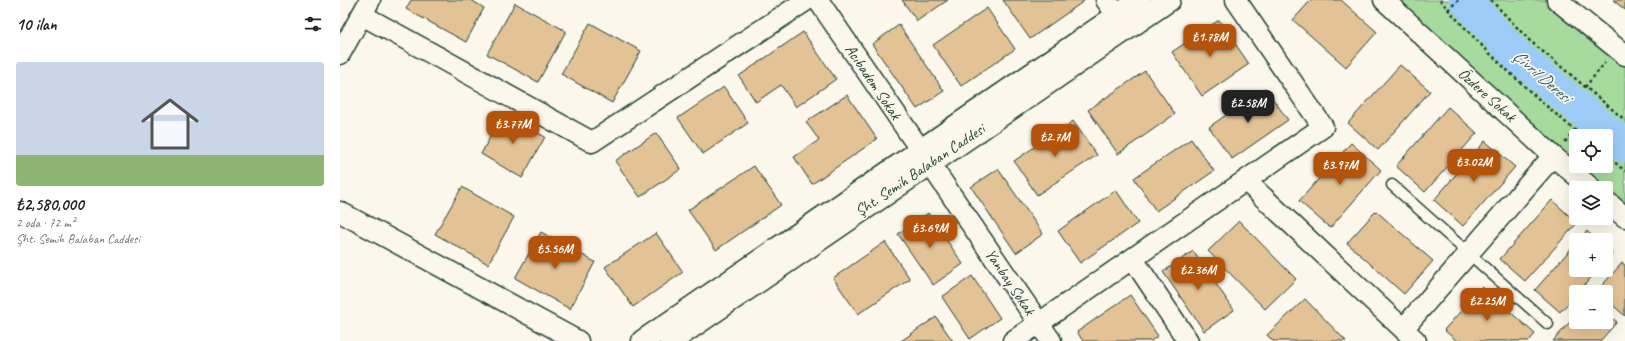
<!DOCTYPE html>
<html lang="tr">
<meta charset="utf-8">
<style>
body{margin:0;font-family:Caveat,sans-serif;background:#f2f2f2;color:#202124;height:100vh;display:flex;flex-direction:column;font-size:15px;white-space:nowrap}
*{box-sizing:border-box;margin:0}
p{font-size:13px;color:#757577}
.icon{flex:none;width:22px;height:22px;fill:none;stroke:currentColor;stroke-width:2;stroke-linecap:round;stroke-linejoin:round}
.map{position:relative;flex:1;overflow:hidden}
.details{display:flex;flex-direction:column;background:#fff;width:340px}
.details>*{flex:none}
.controls{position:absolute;left:1229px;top:129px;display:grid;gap:8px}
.controls a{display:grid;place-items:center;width:44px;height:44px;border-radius:4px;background:#fff;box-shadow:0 4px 16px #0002;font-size:20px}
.price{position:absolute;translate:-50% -34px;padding:0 9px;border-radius:8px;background:#b45309;color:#fff;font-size:13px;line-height:26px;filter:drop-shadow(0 1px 2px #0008)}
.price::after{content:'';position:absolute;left:50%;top:24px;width:12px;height:9px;margin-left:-6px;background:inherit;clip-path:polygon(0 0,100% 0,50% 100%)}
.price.selected{background:#222;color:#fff}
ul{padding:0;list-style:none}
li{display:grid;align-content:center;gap:8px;height:212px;padding:0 16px}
li span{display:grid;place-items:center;height:124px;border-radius:4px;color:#555}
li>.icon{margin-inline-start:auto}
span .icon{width:72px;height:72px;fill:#fffc;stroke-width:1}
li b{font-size:17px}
h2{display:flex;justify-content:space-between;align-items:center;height:48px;padding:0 16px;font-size:17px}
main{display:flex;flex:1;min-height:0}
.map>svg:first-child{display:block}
</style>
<main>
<section class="details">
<h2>10 ilan<svg class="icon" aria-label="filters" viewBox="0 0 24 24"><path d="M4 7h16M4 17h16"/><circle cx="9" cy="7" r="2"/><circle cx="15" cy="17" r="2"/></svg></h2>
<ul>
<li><span style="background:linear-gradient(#c9d6e8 75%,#8fb573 0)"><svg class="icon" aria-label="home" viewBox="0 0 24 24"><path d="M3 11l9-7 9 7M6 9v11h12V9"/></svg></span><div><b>₺2,580,000</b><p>2 oda · 72 m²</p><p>Şht. Semih Balaban Caddesi</p></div></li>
</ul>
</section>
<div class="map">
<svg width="1285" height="341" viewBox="0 0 1285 341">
<rect width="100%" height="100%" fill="#fbf7ec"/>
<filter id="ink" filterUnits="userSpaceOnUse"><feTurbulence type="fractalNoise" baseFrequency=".025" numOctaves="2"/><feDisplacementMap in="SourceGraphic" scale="8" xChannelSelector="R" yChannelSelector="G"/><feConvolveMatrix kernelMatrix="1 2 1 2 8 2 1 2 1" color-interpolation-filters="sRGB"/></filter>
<g filter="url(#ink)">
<!-- green -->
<path fill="#a7db9d" stroke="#638c68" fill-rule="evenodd" d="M 1044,0 L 1217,0 L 1285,55 L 1285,216 L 1266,200 L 1266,188 L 1251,188 ZM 1236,136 L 1266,136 L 1266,166 L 1236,166 Z"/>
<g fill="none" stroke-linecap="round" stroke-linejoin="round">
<!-- river -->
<path stroke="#9ccbf8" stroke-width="33" d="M 1125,0 L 1176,55 L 1285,146"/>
</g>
<!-- building -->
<path fill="#e3c295" stroke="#1f3d34" d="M 71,0 L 131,0 L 144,8 L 126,42 L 66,9 Z
M 562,0 L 608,0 L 577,21 Z
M 663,0 L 743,0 L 744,1 L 690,39 Z
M 971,0 L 1001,0 L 1037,32 L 1006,67 L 953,20 Z
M 1273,0 L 1285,0 L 1285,10 Z
M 175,3 L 226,31 L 198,82 L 147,54 Z
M 647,8 L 675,49 L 621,86 L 593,45 Z
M 879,20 L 909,64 L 862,96 L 832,52 Z
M 250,23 L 301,51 L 272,103 L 221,74 Z
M 559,25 L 604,91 L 577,109 L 532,44 Z
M 463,32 L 496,79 L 456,107 L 441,85 L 416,102 L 399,76 Z
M 1060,65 L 1090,91 L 1038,150 L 1008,123 Z
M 805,71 L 835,114 L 778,154 L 748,110 Z
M 384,87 L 408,123 L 363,154 L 338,118 Z
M 925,88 L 948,120 L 892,159 L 869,127 Z
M 507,95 L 537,139 L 472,184 L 454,157 L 479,140 L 466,122 Z
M 1108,107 L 1137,133 L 1085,192 L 1056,166 Z
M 163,113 L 205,137 L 182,178 L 141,154 Z
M 733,121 L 757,155 L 697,195 L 674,161 Z
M 316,133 L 341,169 L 300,197 L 275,161 Z
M 851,139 L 874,171 L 816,211 L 794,178 Z
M 1145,141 L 1175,167 L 1123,226 L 1094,200 Z
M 1011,143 L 1041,170 L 990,228 L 959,201 Z
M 414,166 L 441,205 L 376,250 L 348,210 Z
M 658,169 L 703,234 L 676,253 L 631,187 Z
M 122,187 L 174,217 L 148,264 L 95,234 Z
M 776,190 L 798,223 L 740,263 L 718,231 Z
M 1212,200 L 1237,223 L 1185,281 L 1160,259 Z
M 1036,211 L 1093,261 L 1064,294 L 1007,243 Z
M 588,213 L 623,264 L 593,285 L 558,234 Z
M 899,221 L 956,279 L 925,309 L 868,251 Z
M 1247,231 L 1256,240 L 1239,240 Z
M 201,232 L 255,262 L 230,309 L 175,278 Z
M 316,233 L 343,272 L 293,307 L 265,267 Z
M 545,242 L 570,279 L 518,314 L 493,278 Z
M 1236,243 L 1236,270 L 1258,270 L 1238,292 L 1236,292 L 1236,295 L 1220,312 L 1195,290 Z
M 1266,248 L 1272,254 L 1266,261 Z
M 853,251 L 894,310 L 864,331 L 823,272 Z
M 1282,263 L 1285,265 L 1285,316 L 1266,299 L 1266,292 L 1257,291 Z
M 632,276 L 660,318 L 630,339 L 602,297 Z
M 1142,287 L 1195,334 L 1189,341 L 1117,341 L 1104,330 Z
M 790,295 L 818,336 L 811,341 L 743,341 L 737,332 Z
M 965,299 L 1006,341 L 933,341 L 927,335 Z
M 1266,313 L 1277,322 L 1260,341 L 1213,341 L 1236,315 L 1236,322 L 1266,322 Z
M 596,317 L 613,341 L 561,341 Z"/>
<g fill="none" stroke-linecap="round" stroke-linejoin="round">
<defs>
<path id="lane" d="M 1052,185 L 1208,324"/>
<path id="street" d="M 478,0 L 711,341
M 766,0 L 777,15
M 1044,0 L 1213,156 L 1251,188
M 1217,0 L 1285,55
M 22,15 L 252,142 L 467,0
M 0,54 L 30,0
M 906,181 L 1076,341
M 1266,201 L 1285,217
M 0,212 L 238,341
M 793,259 L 848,341
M 1063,329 L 1213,156
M 673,341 L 983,127 L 896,0"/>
<path id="secondary" d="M 303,341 L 800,0
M 331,341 L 829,0"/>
</defs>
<!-- lane casing -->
<use href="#lane" stroke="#1f3d34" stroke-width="13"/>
<!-- street casing -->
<use href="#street" stroke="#1f3d34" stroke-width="23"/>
<!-- secondary casing -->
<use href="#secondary" stroke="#1f3d34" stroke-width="25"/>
<!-- path -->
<path stroke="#1f3d34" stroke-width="2.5" stroke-dasharray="3 3" stroke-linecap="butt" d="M 1100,0 C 1143,50 1191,94 1242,136
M 1151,0 L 1189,40 L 1285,120
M 1108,10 L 1118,0
M 1245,87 L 1265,63
M 1225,142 L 1235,130
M 1266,155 L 1285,171"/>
<!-- lane -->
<use href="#lane" stroke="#fbf7ec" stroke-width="10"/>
<!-- street -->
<use href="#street" stroke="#fbf7ec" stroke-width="20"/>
<!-- secondary -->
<use href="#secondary" stroke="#fbf7ec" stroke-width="22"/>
</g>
</g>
<g text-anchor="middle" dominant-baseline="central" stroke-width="3.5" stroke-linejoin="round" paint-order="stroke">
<!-- street labels -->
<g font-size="16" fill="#1f3d34" stroke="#fbf7ec">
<text transform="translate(533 82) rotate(56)">Acıbadem Sokak</text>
<text transform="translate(1147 95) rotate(42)">Özdere Sokak</text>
<text transform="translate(580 170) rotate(-34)">Şht. Semih Balaban Caddesi</text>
<text transform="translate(670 282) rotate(56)">Yanbay Sokak</text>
</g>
<!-- water labels -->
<g font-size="17" font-style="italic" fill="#38595b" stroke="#fbf7ec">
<text transform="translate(1202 76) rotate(41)">Çivril Deresi</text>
</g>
</g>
</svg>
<div class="controls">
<a><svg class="icon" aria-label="locate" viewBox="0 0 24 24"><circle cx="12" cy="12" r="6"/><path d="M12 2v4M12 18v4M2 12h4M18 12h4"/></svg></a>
<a><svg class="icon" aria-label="layers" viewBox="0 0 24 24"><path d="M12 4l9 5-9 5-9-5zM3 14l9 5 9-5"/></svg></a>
<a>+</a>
<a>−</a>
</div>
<b class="price" style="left:870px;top:58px">₺1.78M</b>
<b class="price selected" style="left:908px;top:124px">₺2.58M</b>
<b class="price" style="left:173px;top:145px">₺3.77M</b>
<b class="price" style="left:715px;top:158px">₺2.7M</b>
<b class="price" style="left:1134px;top:183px">₺3.02M</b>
<b class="price" style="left:1000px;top:186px">₺3.97M</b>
<b class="price" style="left:590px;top:249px">₺3.69M</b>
<b class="price" style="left:215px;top:270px">₺5.56M</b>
<b class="price" style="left:858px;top:291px">₺2.36M</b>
<b class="price" style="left:1147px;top:322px">₺2.25M</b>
</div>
</main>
